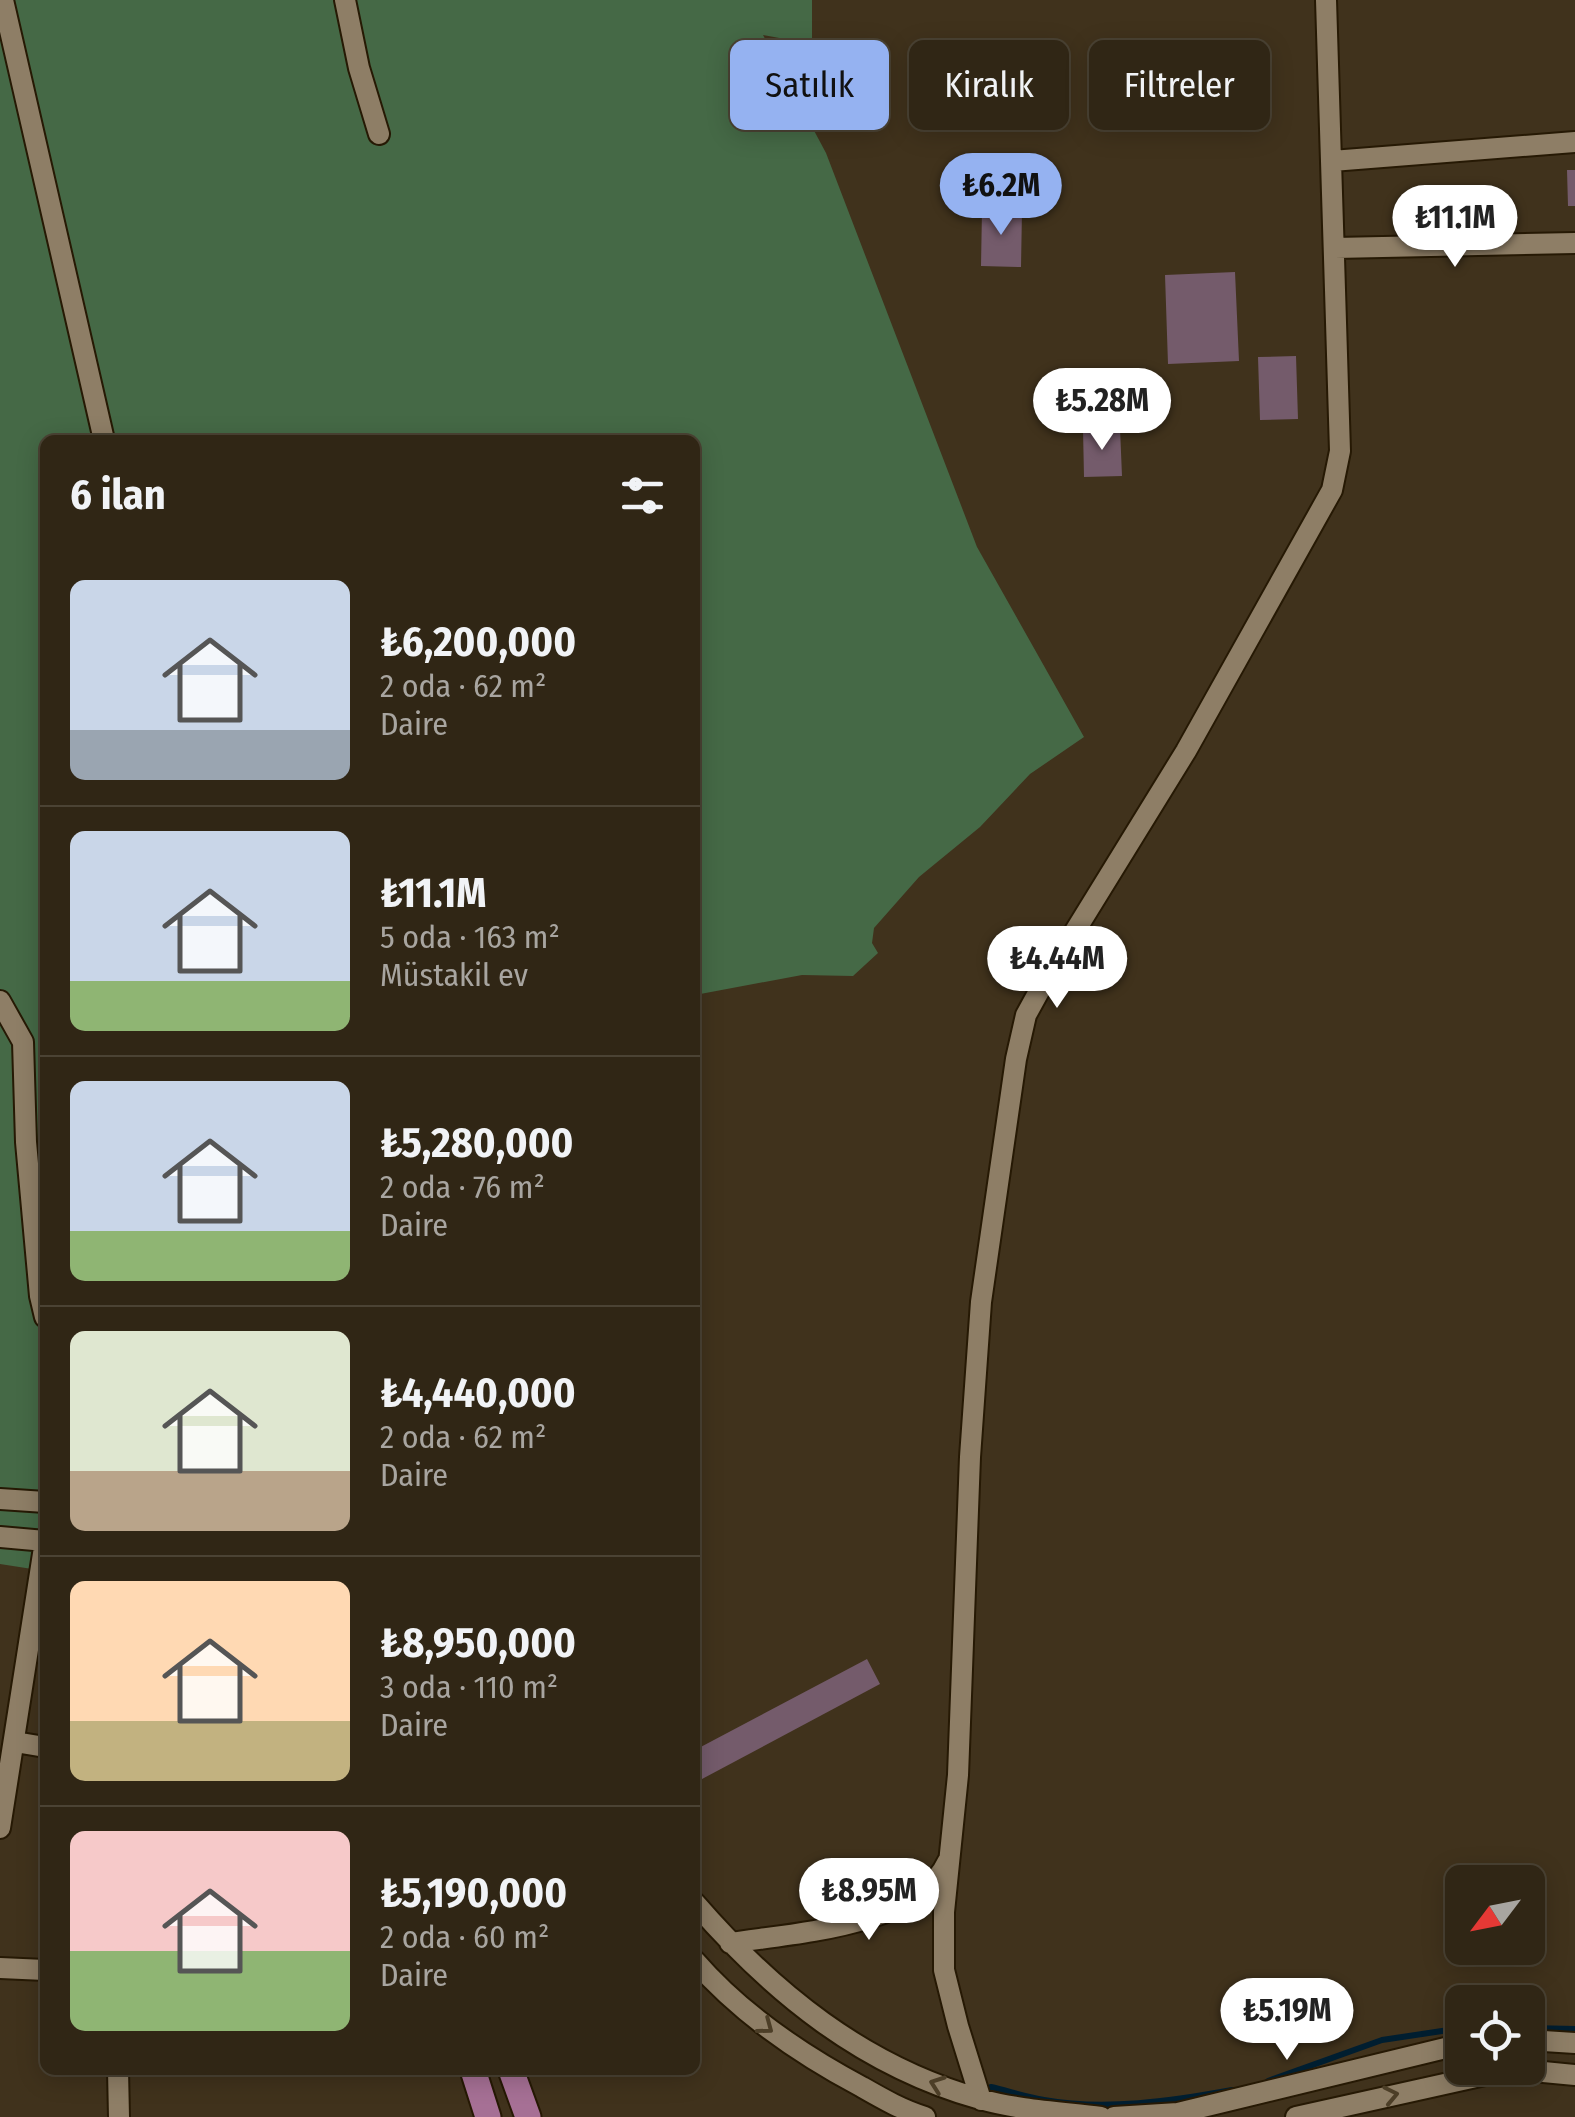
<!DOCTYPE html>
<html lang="tr">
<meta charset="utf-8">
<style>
body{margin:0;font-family:"Fira Sans Condensed",sans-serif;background:#3c3222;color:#f1f3f6;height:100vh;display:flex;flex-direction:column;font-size:38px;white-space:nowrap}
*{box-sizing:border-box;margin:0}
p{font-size:32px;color:#a8a5a0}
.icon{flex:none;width:55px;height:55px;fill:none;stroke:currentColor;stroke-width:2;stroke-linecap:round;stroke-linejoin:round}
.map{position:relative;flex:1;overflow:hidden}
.sheet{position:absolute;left:40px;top:435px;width:660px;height:1640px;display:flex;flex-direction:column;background:#302615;border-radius:15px;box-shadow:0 5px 25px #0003,0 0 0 2px #4b4334}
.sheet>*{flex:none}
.banner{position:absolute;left:730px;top:40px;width:695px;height:90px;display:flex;gap:20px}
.needle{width:65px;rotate:238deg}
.tools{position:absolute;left:1445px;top:1865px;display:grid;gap:20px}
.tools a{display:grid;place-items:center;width:100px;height:100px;border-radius:15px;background:#302615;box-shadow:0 5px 25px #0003,0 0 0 2px #4b4334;font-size:50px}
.price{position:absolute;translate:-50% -85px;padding:0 22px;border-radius:35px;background:#fff;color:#222;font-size:32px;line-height:65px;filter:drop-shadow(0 2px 5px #0008)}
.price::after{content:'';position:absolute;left:50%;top:60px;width:30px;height:22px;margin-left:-15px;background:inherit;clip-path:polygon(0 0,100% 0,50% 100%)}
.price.active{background:#95b2f1;color:#111}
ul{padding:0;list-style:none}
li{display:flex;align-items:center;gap:30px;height:250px;padding:0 30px}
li+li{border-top:2px solid #4b4334}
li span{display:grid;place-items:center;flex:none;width:280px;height:200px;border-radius:15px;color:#555}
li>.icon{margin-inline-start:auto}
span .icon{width:120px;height:120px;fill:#fffc;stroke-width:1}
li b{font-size:42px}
h2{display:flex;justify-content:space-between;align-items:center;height:120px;padding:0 30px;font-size:42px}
.chip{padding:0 35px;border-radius:15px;background:#302615;box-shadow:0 5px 25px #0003,0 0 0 2px #4b4334;font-size:35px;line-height:90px}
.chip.active{background:#95b2f1;color:#111}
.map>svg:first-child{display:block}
</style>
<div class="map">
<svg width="1575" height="2117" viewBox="0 0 1575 2117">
<rect width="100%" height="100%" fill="#40321c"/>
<!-- green -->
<path fill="#456946" d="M 0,0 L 812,0 L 812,44 L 763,35 L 826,153 L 977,547 L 1084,737 L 1030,774 L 980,827 L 919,877 L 874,928 L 872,943 L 878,953 L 853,976 L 802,975 L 695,995 L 695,440 L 45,440 L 45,1571 L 0,1564 Z"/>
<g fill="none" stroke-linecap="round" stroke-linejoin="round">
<!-- stream -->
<path stroke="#001e30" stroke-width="6" d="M 1528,2028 L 1575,2029
M 1268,2081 L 1382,2040 L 1462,2028
M 991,2087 C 1008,2091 1026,2097 1044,2100 C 1105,2111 1172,2101 1232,2090"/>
</g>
<!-- building -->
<path fill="#745b6b" d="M 1567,170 L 1575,170 L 1575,206 L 1568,206 Z
M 982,210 L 1022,211 L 1021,267 L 981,266 Z
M 1235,272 L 1239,361 L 1168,364 L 1165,275 Z
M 1296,356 L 1298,419 L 1260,420 L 1258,357 Z
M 1120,428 L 1122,476 L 1084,477 L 1083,429 Z
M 867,1659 L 880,1684 L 702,1779 L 695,1765 L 695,1750 Z"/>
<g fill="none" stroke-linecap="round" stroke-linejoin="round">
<defs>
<path id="minor" d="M 3,0 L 104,440
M 345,0 L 359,68 L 379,134
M 1332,161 L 1575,142
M 1335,248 L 1575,243
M 0,1001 L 23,1042 L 26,1142 L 40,1296 L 45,1317
M 0,1499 L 45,1502
M 0,1537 L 45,1541
M 15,1742 L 45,1747
M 0,1828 L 45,1541
M 695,1903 C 773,1993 863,2066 980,2099 C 1018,2110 1061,2112 1101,2117
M 730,1943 C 794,1933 918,1927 948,1861
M 695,1961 C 741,2014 800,2054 862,2087 C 883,2099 902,2110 925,2117
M 0,1968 L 45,1970
M 1528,2040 L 1575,2043
M 118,2070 L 119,2117
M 981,2100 L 958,2026 L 944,1970 L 944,1912 L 958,1775 L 970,1457 L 981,1302 L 1016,1059 L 1026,1015 L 1048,975 L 1186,751 L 1332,490 L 1340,451 L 1326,0
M 1114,2117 L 1178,2113 L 1462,2044
M 1296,2117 L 1512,2069 L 1575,2075"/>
<path id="major" d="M 473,2070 L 488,2117
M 511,2070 L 528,2117"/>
</defs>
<!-- minor casing -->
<use href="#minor" stroke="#261904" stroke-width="24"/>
<!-- major casing -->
<use href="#major" stroke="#261904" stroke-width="29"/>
<!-- minor -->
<use href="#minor" stroke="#8e7e66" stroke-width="20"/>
<!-- major -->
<use href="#major" stroke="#a67095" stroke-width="25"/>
</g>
<!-- one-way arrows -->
<defs><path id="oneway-chevron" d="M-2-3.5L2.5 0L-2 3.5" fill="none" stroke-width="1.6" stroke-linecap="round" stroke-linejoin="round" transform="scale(2.5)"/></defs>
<g stroke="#4c3e27">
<use href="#oneway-chevron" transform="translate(766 2027) rotate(37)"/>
<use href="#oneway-chevron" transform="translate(937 2084) rotate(-160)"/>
<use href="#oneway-chevron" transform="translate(1391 2095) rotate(-12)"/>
</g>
</svg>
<div class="tools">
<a><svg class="needle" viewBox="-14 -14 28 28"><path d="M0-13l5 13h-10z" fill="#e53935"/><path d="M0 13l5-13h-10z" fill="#a8a5a0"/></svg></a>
<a><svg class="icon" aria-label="locate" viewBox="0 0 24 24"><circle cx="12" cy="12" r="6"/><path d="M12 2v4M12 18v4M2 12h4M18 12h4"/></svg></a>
</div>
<b class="price active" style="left:1001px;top:238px">₺6.2M</b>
<b class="price" style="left:1455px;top:270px">₺11.1M</b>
<b class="price" style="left:1102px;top:453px">₺5.28M</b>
<b class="price" style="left:1057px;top:1011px">₺4.44M</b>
<b class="price" style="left:869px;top:1943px">₺8.95M</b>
<b class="price" style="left:1287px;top:2063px">₺5.19M</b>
<div class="banner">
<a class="chip active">Satılık</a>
<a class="chip">Kiralık</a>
<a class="chip">Filtreler</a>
</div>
<section class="sheet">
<h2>6 ilan<svg class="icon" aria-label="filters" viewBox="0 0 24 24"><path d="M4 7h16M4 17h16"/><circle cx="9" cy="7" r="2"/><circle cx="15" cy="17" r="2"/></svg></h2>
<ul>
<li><span style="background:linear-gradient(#c9d6e8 75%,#9aa5b1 0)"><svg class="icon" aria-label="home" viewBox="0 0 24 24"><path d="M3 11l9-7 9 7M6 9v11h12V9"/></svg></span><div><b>₺6,200,000</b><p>2 oda · 62 m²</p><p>Daire</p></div></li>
<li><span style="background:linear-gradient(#c9d6e8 75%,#8fb573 0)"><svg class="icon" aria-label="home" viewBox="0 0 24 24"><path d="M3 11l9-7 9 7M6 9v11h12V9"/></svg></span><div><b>₺11.1M</b><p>5 oda · 163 m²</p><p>Müstakil ev</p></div></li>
<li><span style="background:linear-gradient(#c9d6e8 75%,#8fb573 0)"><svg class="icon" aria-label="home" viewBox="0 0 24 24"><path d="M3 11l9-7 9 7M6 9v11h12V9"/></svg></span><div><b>₺5,280,000</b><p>2 oda · 76 m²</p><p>Daire</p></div></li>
<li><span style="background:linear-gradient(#dfe7d0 70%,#b9a48a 0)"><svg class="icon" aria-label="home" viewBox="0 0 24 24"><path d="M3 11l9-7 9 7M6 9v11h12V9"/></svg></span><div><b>₺4,440,000</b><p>2 oda · 62 m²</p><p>Daire</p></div></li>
<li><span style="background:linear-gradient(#ffd9b3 70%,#c2b280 0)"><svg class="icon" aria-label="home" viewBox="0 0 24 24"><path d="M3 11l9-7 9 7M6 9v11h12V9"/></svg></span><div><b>₺8,950,000</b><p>3 oda · 110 m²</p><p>Daire</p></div></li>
<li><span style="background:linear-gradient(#f6c9c9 60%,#8fb573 0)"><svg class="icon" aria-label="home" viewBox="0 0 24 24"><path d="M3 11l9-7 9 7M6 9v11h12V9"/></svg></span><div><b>₺5,190,000</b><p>2 oda · 60 m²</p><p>Daire</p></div></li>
</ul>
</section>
</div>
